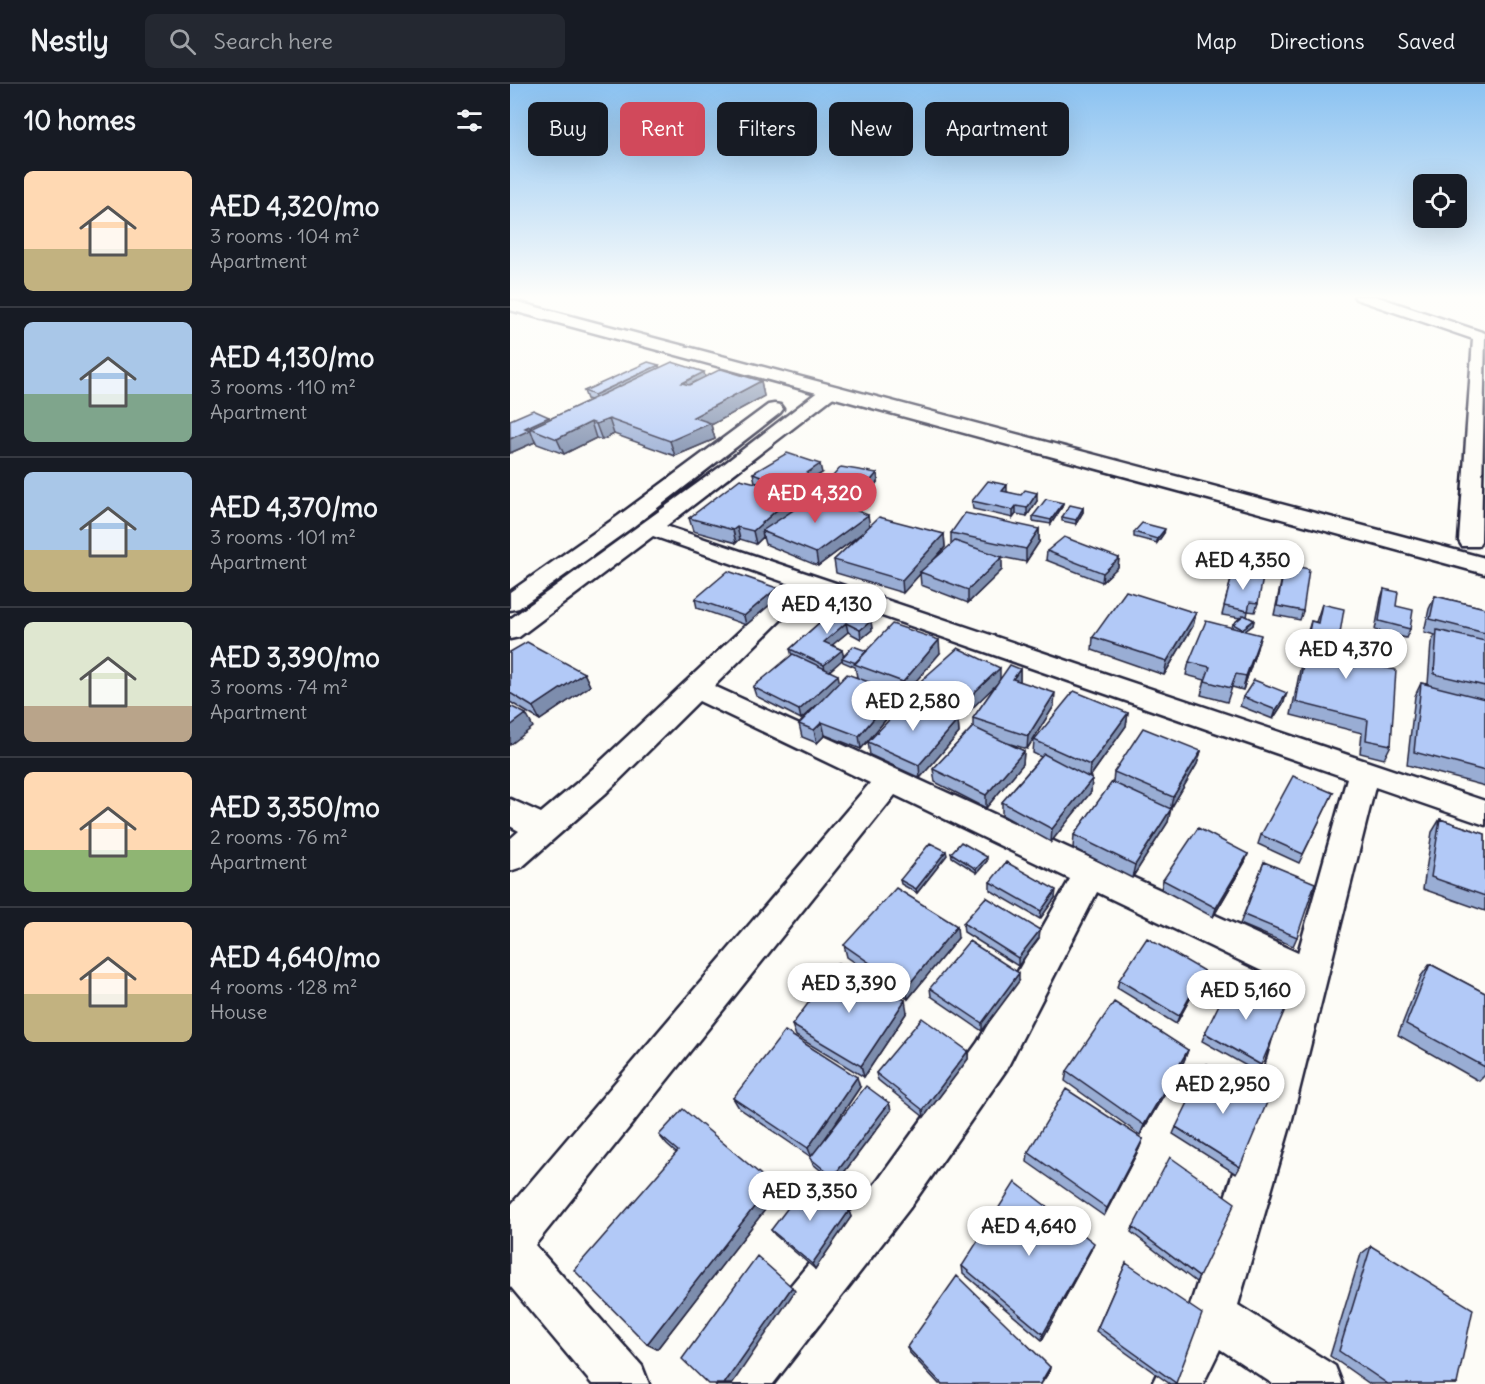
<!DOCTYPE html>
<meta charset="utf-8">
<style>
body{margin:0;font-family:Delius,sans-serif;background:#242831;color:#f1f3f6;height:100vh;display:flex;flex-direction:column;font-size:22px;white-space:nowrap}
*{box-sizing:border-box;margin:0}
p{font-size:20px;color:#9ea1a6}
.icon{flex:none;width:33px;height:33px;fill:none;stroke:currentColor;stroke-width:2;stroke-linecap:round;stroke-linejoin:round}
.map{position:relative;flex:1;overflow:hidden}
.side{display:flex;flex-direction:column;background:#171b24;width:510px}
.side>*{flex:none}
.banner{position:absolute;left:18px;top:18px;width:570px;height:54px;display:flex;gap:12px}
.fabs{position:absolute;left:903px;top:90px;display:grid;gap:12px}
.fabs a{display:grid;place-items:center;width:54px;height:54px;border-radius:9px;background:#171b24;box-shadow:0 6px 24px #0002;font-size:30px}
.price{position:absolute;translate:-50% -51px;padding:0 14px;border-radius:21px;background:#fff;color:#222;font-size:20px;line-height:39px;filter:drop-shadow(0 2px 3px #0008)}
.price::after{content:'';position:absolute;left:50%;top:36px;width:18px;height:14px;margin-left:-9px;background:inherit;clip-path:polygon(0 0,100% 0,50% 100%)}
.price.selected{background:#d1495b;color:#fff}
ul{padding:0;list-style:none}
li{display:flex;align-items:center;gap:18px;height:150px;padding:0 24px}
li+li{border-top:2px solid #363941}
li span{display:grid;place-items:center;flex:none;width:168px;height:120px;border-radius:9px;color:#555}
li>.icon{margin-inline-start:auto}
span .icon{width:72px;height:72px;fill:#fffc;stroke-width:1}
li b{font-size:26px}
h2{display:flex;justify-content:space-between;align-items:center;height:72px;padding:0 24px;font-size:26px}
.tag{padding:0 21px;border-radius:9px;background:#171b24;box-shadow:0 6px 24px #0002;font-size:21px;line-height:54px}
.tag.selected{background:#d1495b;color:#fff}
header{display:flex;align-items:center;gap:36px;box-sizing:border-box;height:84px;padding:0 30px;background:#171b24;border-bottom:2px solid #363941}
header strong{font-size:28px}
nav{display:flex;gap:33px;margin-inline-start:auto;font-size:21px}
.search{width:420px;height:54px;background:#242831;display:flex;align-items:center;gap:15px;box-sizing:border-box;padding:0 21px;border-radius:9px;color:#9ea1a6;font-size:22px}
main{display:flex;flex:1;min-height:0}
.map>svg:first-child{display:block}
</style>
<header>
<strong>Nestly</strong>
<div class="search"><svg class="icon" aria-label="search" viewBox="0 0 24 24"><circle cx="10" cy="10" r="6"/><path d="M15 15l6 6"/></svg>Search here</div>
<nav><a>Map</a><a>Directions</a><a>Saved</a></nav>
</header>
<main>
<section class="side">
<h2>10 homes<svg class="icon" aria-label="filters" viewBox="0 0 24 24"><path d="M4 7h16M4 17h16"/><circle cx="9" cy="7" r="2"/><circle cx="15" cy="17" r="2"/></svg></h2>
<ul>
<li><span style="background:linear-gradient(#ffd9b3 65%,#c2b280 0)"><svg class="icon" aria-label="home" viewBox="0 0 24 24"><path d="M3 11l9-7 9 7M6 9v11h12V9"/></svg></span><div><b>AED 4,320/mo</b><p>3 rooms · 104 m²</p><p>Apartment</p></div></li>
<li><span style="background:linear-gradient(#a9c7e8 60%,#7fa58c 0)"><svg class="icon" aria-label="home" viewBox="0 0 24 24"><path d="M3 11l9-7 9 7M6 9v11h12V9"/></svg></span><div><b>AED 4,130/mo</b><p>3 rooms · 110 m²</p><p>Apartment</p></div></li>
<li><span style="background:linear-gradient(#a9c7e8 65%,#c2b280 0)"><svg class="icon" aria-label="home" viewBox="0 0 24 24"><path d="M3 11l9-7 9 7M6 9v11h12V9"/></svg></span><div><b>AED 4,370/mo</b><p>3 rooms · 101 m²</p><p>Apartment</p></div></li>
<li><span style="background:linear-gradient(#dfe7d0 70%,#b9a48a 0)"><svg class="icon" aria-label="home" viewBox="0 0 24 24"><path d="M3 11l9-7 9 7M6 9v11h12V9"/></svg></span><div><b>AED 3,390/mo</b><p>3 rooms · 74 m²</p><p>Apartment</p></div></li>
<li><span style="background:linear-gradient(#ffd9b3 65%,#8fb573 0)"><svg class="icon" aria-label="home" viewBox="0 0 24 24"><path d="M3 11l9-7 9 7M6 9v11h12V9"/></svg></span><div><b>AED 3,350/mo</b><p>2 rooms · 76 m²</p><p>Apartment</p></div></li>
<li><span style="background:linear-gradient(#ffd9b3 60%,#c2b280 0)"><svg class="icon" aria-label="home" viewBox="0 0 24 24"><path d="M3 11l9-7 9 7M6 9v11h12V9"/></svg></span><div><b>AED 4,640/mo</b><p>4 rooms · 128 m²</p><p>House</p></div></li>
</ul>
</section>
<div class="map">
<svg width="975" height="1300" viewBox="0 0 975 1300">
<rect width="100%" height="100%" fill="#fdfcf7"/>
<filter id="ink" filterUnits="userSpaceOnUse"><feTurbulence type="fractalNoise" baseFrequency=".0167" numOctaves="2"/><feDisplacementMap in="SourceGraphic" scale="12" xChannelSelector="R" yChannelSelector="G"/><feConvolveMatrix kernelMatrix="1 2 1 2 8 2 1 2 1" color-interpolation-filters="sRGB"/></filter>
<g filter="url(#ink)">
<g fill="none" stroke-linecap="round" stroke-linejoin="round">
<defs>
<path id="minor" d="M 844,212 L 865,212 L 975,249 L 971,457 L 968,462 L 952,462 L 949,457 L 963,255 L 846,215 Z
M 320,302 L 326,303 L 329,307 L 326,311 L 156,442 L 975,717 L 975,741 L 865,703 L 781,1039 L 728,1221 L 825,1282 L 832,1300 L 763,1300 L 710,1265 L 693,1300 L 642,1300 L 680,1222 L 739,1039 L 779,900 L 587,808 L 496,986 L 399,1125 L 263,1300 L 207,1300 L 214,1282 L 369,1095 L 468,958 L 560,795 L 385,711 L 25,1161 L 132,1282 L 139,1300 L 82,1300 L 0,1202 L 0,1122 L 360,699 L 189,617 L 96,709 L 12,783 L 0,787 L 0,755 L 9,747 L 0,742 L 0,715 L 31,729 L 74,693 L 280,500 L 143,452 L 9,553 L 0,555 L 0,535 L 210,383 L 314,303 ZM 300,507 L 837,694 L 788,869 L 204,602 Z
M 264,320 L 270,321 L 273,325 L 270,329 L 124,442 L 9,524 L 0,526 L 0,508 L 108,432 L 258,321 Z"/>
<path id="major" d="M 0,216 L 975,474 L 975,490 L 0,226 Z"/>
</defs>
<!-- minor casing -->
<use href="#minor" stroke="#22223b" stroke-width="5"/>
<!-- major casing -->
<use href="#major" stroke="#22223b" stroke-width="5"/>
<!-- minor -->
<use href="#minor" fill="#fdfcf7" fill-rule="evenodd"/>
<!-- major -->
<use href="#major" fill="#fdfcf7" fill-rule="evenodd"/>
</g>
<!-- wall -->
<path fill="#99add4" stroke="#22223b" stroke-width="1.5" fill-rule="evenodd" d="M 149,284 L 195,293 L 251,297 L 254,312 L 201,341 L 205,355 L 165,372 L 104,350 L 92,356 L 86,354 L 54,370 L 27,360 L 24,354 L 25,358 L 0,369 L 0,336 L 39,333 L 40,335 L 81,316 L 77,315 L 74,307 Z
M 243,389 L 312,389 L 283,408 L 286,409 L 289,421 L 283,427 L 306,411 L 367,389 L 368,397 L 345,426 L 360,441 L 434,450 L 435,463 L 420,480 L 441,461 L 441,449 L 529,445 L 529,458 L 516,478 L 491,473 L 492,486 L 458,519 L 411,501 L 410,490 L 393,509 L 326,489 L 324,476 L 350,451 L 308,482 L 255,460 L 253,453 L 246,460 L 230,455 L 226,459 L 183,447 L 179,434 L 253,400 L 245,398 Z
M 497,408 L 527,417 L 517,432 L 506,430 L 503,434 L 463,425 L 462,417 Z
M 553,419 L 552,423 L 541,440 L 523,437 L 523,432 Z
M 573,424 L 573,428 L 566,440 L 552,437 L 552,433 Z
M 624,448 L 654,449 L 647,459 L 624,453 Z
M 537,467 L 609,474 L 608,483 L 592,498 L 536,476 Z
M 775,480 L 793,527 L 790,536 L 764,531 Z
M 723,488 L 748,519 L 745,528 L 738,527 L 737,533 L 744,536 L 743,541 L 735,547 L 747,564 L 733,606 L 722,603 L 717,618 L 691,611 L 695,596 L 676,591 L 679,578 L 722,543 L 723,540 L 730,534 L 712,531 Z
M 267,504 L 269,513 L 236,541 L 187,524 L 185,515 Z
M 874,505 L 900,545 L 896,554 L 865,546 L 871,514 Z
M 925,512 L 975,524 L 975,702 L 897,681 L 905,612 L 911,599 L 918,600 L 921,559 L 925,551 L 914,548 L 919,525 Z
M 812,520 L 826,573 L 881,661 L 874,675 L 850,669 L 852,649 L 781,631 L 797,550 L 801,537 L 806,538 Z
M 328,522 L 361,537 L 362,546 L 351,555 L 338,548 L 322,561 L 332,566 L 333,572 L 357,567 L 430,569 L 394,611 L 386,608 L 388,621 L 351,665 L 315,651 L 307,659 L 292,653 L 289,640 L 310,618 L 291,635 L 246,612 L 243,603 L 282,572 L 280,565 ZM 332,576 L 333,578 L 345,583 L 347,593 L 329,597 L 319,587 Z
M 686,529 L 683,542 L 654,591 L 582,566 L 583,553 Z
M 0,568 L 74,589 L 80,602 L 30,636 L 0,618 Z
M 510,585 L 510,597 L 544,622 L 517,665 L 494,658 L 514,667 L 513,680 L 476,724 L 425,698 L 423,685 L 463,643 L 463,634 L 486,601 L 448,637 L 449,649 L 410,694 L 360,671 L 358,658 L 442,634 L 406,615 L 405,602 L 490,595 Z
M 733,613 L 774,618 L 763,635 L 730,622 Z
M 618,629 L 616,642 L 580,693 L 582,695 L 581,708 L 541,758 L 492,731 L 492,718 L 531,673 L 523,669 L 524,656 Z
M 691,667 L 687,680 L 660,726 L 658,738 L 622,794 L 563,764 L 564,751 L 603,698 L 604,688 Z
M 823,709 L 789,779 L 748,760 L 751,751 Z
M 930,735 L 975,750 L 975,827 L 913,805 L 922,748 Z
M 441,769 L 477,777 L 467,789 L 442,773 Z
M 738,770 L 735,778 L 703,833 L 651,805 L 653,796 Z
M 437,771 L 407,809 L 391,800 L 390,796 Z
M 754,778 L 787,853 L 783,862 L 730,840 Z
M 480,798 L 545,814 L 530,835 L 480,806 Z
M 453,839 L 529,854 L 508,882 L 454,848 Z
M 448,854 L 398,915 L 337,873 L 334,861 Z
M 920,880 L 975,909 L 975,991 L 969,997 L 888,951 L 911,892 Z
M 694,887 L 691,895 L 666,940 L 607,904 L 609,896 Z
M 509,897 L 472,947 L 421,912 L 420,904 Z
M 397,928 L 354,993 L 286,952 L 282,941 Z
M 695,949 L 751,981 L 747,988 L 692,957 Z
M 678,966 L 674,977 L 630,1051 L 555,997 L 557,987 Z
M 458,967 L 458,975 L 414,1033 L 368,996 L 366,989 Z
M 350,1003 L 318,1051 L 379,1019 L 381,1026 L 326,1099 L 303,1080 L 300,1074 L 301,1073 L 229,1024 L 223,1014 Z
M 666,1043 L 730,1083 L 726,1090 L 663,1050 Z
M 149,1051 L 268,1109 L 147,1265 L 137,1260 L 166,1069 L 157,1061 Z
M 633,1055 L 629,1065 L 594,1132 L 517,1078 L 518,1068 Z
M 339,1127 L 341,1133 L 305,1185 L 265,1151 L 261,1146 Z
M 623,1143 L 689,1193 L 686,1198 L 621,1148 Z
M 861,1162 L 947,1300 L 860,1300 L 820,1272 L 851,1170 Z
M 581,1166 L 532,1256 L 453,1189 L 452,1182 Z
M 616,1179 L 666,1299 L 664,1300 L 660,1300 L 586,1247 Z
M 397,1263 L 540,1283 L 539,1288 L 531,1300 L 429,1300 L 399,1268 Z"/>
<!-- shaded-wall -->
<path fill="#7d8dad" stroke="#22223b" stroke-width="1.5" d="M 149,281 L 151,289 L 87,318 L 84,311 Z
M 194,288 L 197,303 L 176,314 L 172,299 Z
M 251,297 L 254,312 L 201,341 L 205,355 L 165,372 L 160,357 L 183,333 Z
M 39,333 L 44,345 L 20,344 L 25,358 L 0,369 L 0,355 L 15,344 Z
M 99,335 L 104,350 L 92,356 L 86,340 Z
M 81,338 L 86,354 L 54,370 L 47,355 Z
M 310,380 L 312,389 L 280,410 L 278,402 Z
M 367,389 L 368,397 L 345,426 L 343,418 Z
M 497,401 L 497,409 L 492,407 Z
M 286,409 L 289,421 L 257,449 L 252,447 L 253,453 L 246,460 L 243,447 Z
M 527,409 L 527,417 L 517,432 L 517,424 Z
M 553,419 L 552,423 L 541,440 L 541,436 Z
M 506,422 L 506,430 L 503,434 L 503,426 Z
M 573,424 L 573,428 L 566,440 L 566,436 Z
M 358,431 L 360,443 L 308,482 L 306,469 Z
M 227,443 L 230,455 L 226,459 L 223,446 Z
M 529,445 L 529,458 L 516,478 L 516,465 Z
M 655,445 L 654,449 L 647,459 L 647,455 Z
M 434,450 L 435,463 L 412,489 L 410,488 L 410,490 L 393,509 L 392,496 Z
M 492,473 L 492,486 L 458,519 L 458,506 Z
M 609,474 L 608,483 L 592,498 L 593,489 Z
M 267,504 L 269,513 L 236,541 L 234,532 Z
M 686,529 L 683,542 L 654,591 L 657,577 Z
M 744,536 L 743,541 L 731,550 L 732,545 Z
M 361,537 L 362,546 L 351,555 L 350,546 Z
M 336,539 L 338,548 L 315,567 L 314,558 Z
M 751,551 L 747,564 L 733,606 L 736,592 Z
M 429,556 L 430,569 L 394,611 L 393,598 Z
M 332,566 L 334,574 L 332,574 L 332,576 L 316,590 L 314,581 Z
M 490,584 L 490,597 L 449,637 L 448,624 Z
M 510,585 L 510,598 L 503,595 Z
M 74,589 L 80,602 L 30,636 L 23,623 Z
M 328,591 L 330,600 L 291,635 L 289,626 Z
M 386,608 L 388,621 L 351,665 L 349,652 Z
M 545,609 L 544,622 L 517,665 L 518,652 Z
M 777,609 L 774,618 L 763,635 L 766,626 Z
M 618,629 L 616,642 L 579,694 L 580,681 Z
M 16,630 L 23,643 L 0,661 L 0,642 Z
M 448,636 L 449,649 L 410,694 L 409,681 Z
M 312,638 L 315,651 L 307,659 L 304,646 Z
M 514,667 L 513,680 L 476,724 L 476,711 Z
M 691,667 L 687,680 L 660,726 L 663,713 Z
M 582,695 L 581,708 L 541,758 L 542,745 Z
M 661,725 L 658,738 L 622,794 L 625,781 Z
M 436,767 L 437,771 L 407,809 L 406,805 Z
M 738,770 L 735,778 L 703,833 L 706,824 Z
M 477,773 L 477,777 L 467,789 L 466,785 Z
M 546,806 L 545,814 L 530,835 L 531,827 Z
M 447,842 L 448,854 L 398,915 L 396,904 Z
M 530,846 L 529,854 L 508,882 L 508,874 Z
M 694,887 L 691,895 L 666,940 L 669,932 Z
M 509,889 L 509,897 L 472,947 L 472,939 Z
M 395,916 L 397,928 L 354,993 L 351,982 Z
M 678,966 L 674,977 L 630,1051 L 634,1041 Z
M 458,967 L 458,975 L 414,1033 L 413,1026 Z
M 347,993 L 350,1003 L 302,1074 L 298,1064 Z
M 379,1019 L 381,1026 L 326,1099 L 323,1093 Z
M 633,1055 L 629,1065 L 594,1132 L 597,1124 Z
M 262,1100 L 268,1109 L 147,1265 L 137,1260 Z
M 339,1127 L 341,1133 L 305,1185 L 302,1180 Z
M 584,1159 L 581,1166 L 532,1256 L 533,1250 Z
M 282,1203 L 285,1207 L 222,1300 L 214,1300 Z
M 540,1283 L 539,1288 L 531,1300 L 530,1300 Z"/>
<!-- building -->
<path fill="#b2c9f7" stroke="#22223b" stroke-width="1.5" d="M 138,278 L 149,281 L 84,311 L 74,307 Z
M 162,278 L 194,288 L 172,299 L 179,301 L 211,285 L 251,297 L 183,333 L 201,339 L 160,357 L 99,335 L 86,340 L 81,338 L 47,355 L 20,344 Z
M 23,326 L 39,333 L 15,344 L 20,346 L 0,355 L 0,336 Z
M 277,369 L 310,380 L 278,402 L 243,389 Z
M 331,383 L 367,389 L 343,418 L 306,411 Z
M 230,395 L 286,409 L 243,447 L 227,443 L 223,446 L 179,434 Z
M 478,397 L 497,401 L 492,407 L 511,411 L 515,406 L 527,409 L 517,424 L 506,422 L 503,426 L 462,417 Z
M 306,411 L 358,431 L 306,469 L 252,447 Z
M 536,415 L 553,419 L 541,436 L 523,432 Z
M 560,421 L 573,424 L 566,436 L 552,433 Z
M 455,429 L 529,445 L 516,465 L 441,449 Z
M 369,433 L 434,450 L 392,496 L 324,476 Z
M 632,439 L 655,445 L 647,455 L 624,448 Z
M 554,453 L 609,474 L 593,489 L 537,467 Z
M 445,457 L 492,473 L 458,506 L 410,488 Z
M 775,480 L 799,485 L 793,527 L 767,522 Z
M 218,487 L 267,504 L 234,532 L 185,515 Z
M 723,488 L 753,494 L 748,519 L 740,518 L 738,527 L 714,522 Z
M 874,505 L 888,508 L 886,522 L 903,526 L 900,545 L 869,537 Z
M 616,507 L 686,529 L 657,577 L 583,553 Z
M 925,512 L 975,524 L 975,549 L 920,535 Z
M 812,520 L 834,525 L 826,573 L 886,586 L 881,661 L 856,656 L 858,636 L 786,618 L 801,537 L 808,539 Z
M 328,522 L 361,537 L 350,546 L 336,539 L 314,558 L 332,566 L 314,581 L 280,565 Z
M 734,531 L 744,536 L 732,545 L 723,540 Z
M 696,537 L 751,551 L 736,592 L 726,590 L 721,604 L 695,597 L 700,583 L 679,578 Z
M 382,540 L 429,556 L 393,598 L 344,580 Z
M 927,546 L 975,557 L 975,602 L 924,590 Z
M 17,558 L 74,589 L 23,623 L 0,609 L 0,568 Z
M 343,562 L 357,567 L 346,579 L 332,574 Z
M 448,564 L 490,584 L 448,624 L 405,602 Z
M 283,570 L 328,591 L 289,626 L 243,603 Z
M 500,581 L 510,585 L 503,595 L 545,609 L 518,652 L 463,634 Z
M 337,590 L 386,608 L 349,652 L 312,638 L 304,646 L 289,640 Z
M 744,596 L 777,609 L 766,626 L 733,613 Z
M 911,599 L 975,615 L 975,687 L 904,668 Z
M 564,607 L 618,629 L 580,681 L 524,656 Z
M 399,615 L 448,636 L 409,681 L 358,658 Z
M 0,622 L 16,630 L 0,642 Z
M 463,643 L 514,667 L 476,711 L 423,685 Z
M 633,644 L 691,667 L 663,713 L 604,688 Z
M 534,670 L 582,695 L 542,745 L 492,718 Z
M 783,692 L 823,709 L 793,770 L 751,751 Z
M 602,698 L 661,725 L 625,781 L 564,751 Z
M 930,735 L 975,750 L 975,812 L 921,793 Z
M 688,744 L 738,770 L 706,824 L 653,796 Z
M 451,758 L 477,773 L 466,785 L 441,769 Z
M 420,759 L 436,767 L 406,805 L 390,796 Z
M 496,778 L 546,806 L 531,827 L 480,798 Z
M 754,778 L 805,799 L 787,853 L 734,831 Z
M 386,804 L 447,842 L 396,904 L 334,861 Z
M 476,813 L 530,846 L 508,874 L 453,839 Z
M 637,854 L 694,887 L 669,932 L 609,896 Z
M 459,857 L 509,889 L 472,939 L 420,904 Z
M 328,879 L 395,916 L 351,982 L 282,941 Z
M 920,880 L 975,909 L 975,983 L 896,940 Z
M 722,894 L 776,923 L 751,981 L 695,949 Z
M 604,918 L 678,966 L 634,1041 L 557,987 Z
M 412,934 L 458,967 L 413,1026 L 366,989 Z
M 275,947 L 347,993 L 298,1064 L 223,1014 Z
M 697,980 L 758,1016 L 730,1083 L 666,1043 Z
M 356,1002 L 379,1019 L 323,1093 L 300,1074 Z
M 556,1005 L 633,1055 L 597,1124 L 518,1068 Z
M 173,1025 L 262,1100 L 137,1260 L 64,1186 L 168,1067 L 149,1051 Z
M 660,1073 L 725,1119 L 689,1193 L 623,1143 Z
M 299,1096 L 339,1127 L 302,1180 L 261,1146 Z
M 505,1098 L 584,1159 L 533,1250 L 452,1182 Z
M 861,1162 L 963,1225 L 947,1300 L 878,1300 L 829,1267 Z
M 247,1172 L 282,1203 L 214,1300 L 198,1300 L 172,1275 Z
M 616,1179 L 692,1230 L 666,1299 L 588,1243 Z
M 447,1192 L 540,1283 L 530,1300 L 432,1300 L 397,1263 Z"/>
</g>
<!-- sky -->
<linearGradient id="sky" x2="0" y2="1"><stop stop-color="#8bc2f1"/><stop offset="0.54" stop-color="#fefefb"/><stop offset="1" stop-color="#fefefb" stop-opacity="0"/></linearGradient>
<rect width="975" height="394" fill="url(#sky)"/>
</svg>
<div class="fabs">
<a><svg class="icon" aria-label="locate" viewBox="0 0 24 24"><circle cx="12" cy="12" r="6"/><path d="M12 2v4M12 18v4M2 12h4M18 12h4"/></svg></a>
</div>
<b class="price selected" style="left:305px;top:440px">AED 4,320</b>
<b class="price" style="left:733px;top:507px">AED 4,350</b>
<b class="price" style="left:317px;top:551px">AED 4,130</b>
<b class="price" style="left:836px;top:596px">AED 4,370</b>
<b class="price" style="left:403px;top:648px">AED 2,580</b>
<b class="price" style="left:339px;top:930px">AED 3,390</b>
<b class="price" style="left:736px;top:937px">AED 5,160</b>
<b class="price" style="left:713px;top:1031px">AED 2,950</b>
<b class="price" style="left:300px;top:1138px">AED 3,350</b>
<b class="price" style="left:519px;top:1173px">AED 4,640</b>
<div class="banner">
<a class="tag">Buy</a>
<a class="tag selected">Rent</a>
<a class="tag">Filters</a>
<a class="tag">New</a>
<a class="tag">Apartment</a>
</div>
</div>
</main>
